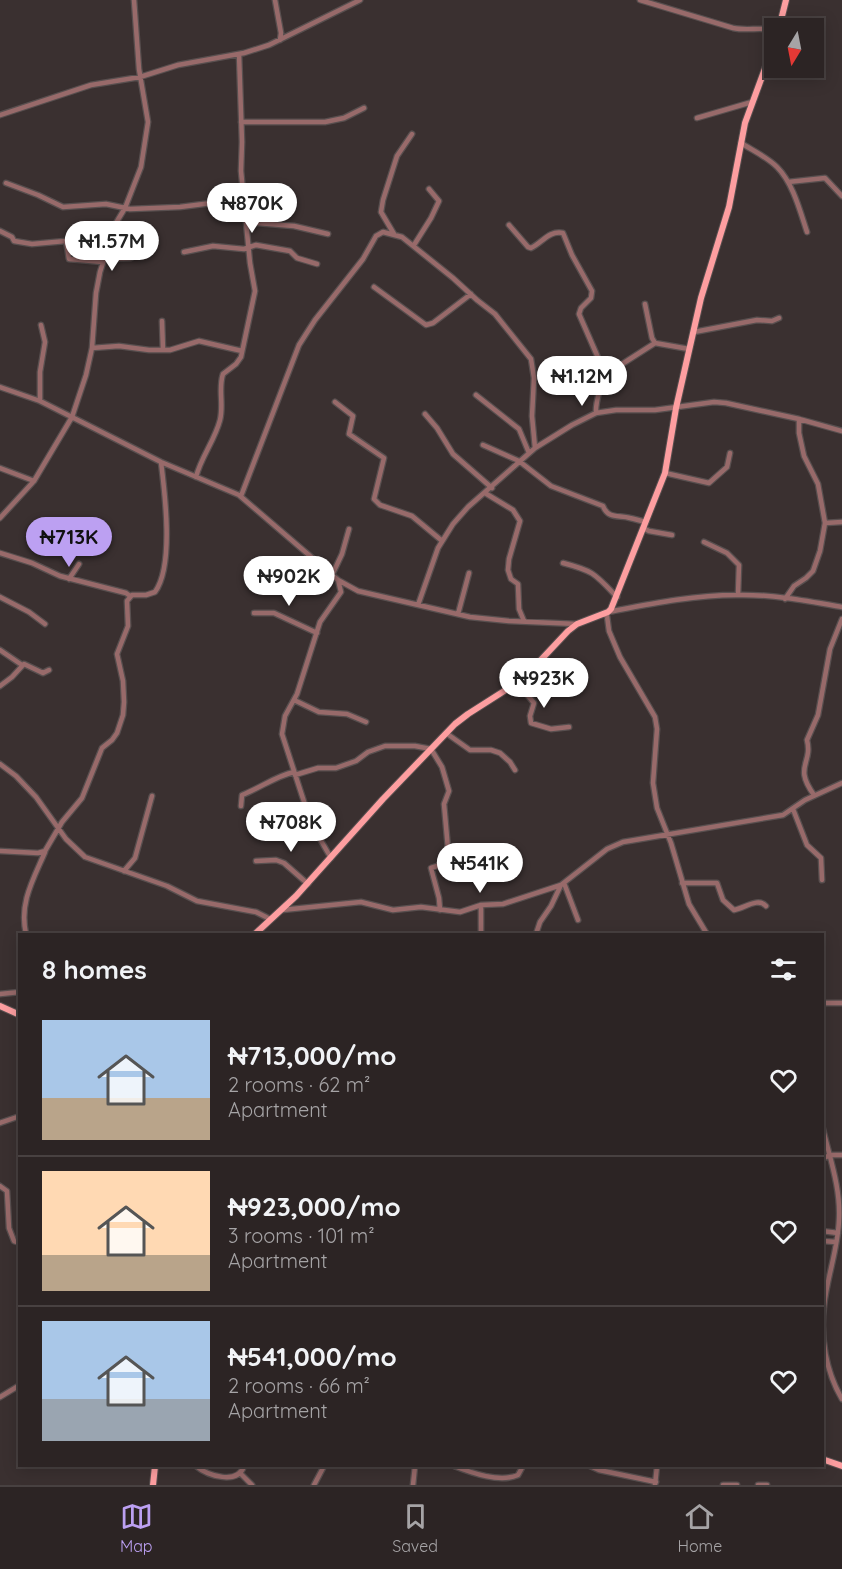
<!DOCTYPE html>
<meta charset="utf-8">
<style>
body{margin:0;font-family:Quicksand,sans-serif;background:#342c2c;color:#f1f3f6;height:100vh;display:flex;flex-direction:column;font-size:22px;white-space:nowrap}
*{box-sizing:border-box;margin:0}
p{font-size:20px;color:#a6a4a6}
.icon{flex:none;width:33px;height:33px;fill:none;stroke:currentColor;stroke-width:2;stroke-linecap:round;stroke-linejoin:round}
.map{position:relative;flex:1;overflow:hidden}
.side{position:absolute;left:18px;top:933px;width:806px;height:534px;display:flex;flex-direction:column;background:#2c2424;border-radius:0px;box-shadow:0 3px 15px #0003,0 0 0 2px #484141}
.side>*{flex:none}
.needle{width:39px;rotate:190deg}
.buttons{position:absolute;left:764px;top:18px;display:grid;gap:12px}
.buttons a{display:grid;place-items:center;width:60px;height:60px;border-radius:0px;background:#2c2424;box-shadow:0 3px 15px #0003,0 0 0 2px #484141;font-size:30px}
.price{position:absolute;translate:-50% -51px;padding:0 14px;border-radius:21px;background:#fff;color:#222;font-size:20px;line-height:39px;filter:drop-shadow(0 2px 3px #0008)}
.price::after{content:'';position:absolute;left:50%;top:36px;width:18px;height:14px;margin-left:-9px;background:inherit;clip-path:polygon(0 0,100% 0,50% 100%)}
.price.selected{background:#bca0f2;color:#111}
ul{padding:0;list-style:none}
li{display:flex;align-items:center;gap:18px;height:150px;padding:0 24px}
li+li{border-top:2px solid #484141}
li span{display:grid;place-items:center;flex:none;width:168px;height:120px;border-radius:0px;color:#555}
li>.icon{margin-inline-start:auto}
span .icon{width:72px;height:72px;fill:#fffc;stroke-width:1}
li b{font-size:26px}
h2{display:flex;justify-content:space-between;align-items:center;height:72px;padding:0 24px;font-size:26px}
.menu{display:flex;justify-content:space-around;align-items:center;height:84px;border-top:2px solid #484141;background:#2c2424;font-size:16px;color:#a6a4a6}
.menu a{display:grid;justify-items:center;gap:3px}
.menu .selected{color:#bca0f2}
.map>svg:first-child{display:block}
</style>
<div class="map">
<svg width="842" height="1485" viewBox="0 0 842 1485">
<rect width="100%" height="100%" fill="#3a3030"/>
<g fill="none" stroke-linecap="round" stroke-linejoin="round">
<defs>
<path id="minor" d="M 275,0 L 281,33 L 280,40
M 640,0 L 733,28 C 747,31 760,27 774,30
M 0,115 L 91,85 L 140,77 L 178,65 L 244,53 L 269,45 L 360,0
M 697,118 L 752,102
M 241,122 L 325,122 L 344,118 L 364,108
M 741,143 C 752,150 767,157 777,167 C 793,183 800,211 807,232
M 788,182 L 825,178 L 842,196
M 6,183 L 38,195 L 63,207 L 106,204 L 130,209 L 180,207 L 227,201 L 243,197
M 246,222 L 294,226 L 328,234
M 509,225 L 528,247 L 531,248 C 542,243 549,230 563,233 L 572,255 L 592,291 L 591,298 L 581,308 L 579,314 L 603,369 C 604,385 595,397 596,413
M 0,231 L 12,237 L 14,241 L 32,244 L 66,241 L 69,259 L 103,262
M 394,234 L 381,212 L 383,200 L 397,156 L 412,134
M 414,245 L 431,218 L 439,201 L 429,189
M 184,252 L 213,246 L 244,249 L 256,245 L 290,251 L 297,258 L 317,264
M 104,259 L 131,258
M 374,287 L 426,325 L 433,323 L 471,294
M 645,304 L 652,338 L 655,343 L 689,349
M 162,321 L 163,350
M 694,332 L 757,320 L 772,321 L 779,318
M 92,348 L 119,346 L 149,350 L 170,350 L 199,341 L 242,351
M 603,378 L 608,373 L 655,343
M 0,387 L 40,401 L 161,462 L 239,495 L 338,580 L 358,591 L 470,617 L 509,621 L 577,624
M 476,395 L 519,429 L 529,453
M 40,401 L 40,372 L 45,342 L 41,325
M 335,402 L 353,416 L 349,434 L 384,458 L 374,499 L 380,505 L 412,516 L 441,540
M 425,414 L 437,428 L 453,454 L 492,488
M 483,445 L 519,461 L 551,486 L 603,506 C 608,519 618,515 630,518 C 635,519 641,521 646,522
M 0,468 L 34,481
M 665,473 L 709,483 L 727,467 L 730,453
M 196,477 C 201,457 215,440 220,420 C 224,404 218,389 223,374 L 236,364 L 241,357 L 255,291 L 250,263 L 241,171 L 242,142 L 239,54
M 485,493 L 513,510 L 520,521 L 509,559 L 508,570 L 511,579 L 518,584 L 519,609 L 524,621
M 241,496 L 299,345 L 315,320 L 363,259 L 376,236 L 383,232 L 402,237 L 453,278 L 477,300 L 495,314 L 531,359 L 534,378 L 532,416 L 535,448
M 0,518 L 34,481 L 72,417 L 86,375 L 92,348 L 96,293 L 100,272 L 116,223 L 125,208 L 141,167 L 148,122 L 139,69 L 134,0
M 825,523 L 842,522
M 643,528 L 649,531 L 672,535
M 704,542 L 727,553 L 739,565 L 738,595
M 0,553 L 32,563 L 60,576 L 126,593 L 130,596
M 563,563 C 594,571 595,574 617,597
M 332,575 L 342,554 L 349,529
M 69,579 L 79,564
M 0,597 L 29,612 L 45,624
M 785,599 L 794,586 L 806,578 L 813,571 L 820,551 L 825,523 L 818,484 L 804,456 L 799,433 L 799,419
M 418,605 L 438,548 L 453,524 L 468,507 L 535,448 L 572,425 L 596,413 L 616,410 L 655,410 L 714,402 L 726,403 L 799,419 L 842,431
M 608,612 C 650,604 693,595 736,595 C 771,594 808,601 842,607
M 254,613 L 274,613 L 317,633
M 458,614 L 469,573
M 603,614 L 607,616 L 609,631 L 620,657 L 655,717 L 657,729 L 653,783 L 657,808 L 671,843 L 689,904 L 707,934
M 0,650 L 22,665
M 523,679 L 524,691 L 534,703 L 530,716 L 531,723 L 551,729 L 569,727
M 0,686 L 12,677 L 24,664 L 43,673 L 49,670
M 294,700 L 319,712 L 347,714 L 366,722
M 446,733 L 470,750 L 491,750 L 500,753 L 510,762 L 515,770
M 0,764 L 16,776 L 36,797 L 66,839 L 85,857 L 167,886 L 197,901 L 256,912 L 270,919
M 295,775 L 318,768 L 336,768 L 356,761 L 368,752 L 385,746 L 415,746 L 431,749 L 442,767 L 449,791 L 444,804 L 449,860 L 446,863 L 431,868 L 439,898 L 440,910
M 814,795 C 793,766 813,764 807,740 L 818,715 L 830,649 L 842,619
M 241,806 L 242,795 C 260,788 276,776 294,772
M 793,809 L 807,845 L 821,858 L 822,880
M 0,851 L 38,853 L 45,851 L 62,822 L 82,798 L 102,748 L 112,740 L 117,733 L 123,715 L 124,702 L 123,681 L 117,654 L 128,626 L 127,601 L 132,595 L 146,595 L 155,592 C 174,566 165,494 161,462
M 331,858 L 316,832 L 308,814 L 282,734 L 285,716 L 297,694 L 320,622 L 341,592 L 338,580
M 256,861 L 276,860 L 284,863 L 308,884
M 124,871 L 135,858 L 152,796
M 564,883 L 578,920
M 682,883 L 717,883 L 723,900 L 734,910 C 745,908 758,897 766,906
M 282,910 L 361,902 L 393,910 L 421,907 L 460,912 L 481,905 L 503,904 L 561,885 L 607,849 L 623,842 L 783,815 L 805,800 L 842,783
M 26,934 C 19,903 33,880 45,852
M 481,934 L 481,905
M 536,934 L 540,922 L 551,906 L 560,887
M 0,994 L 20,992
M 822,1003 L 842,1003
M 822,1013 L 823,1003
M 0,1123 L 20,1116
M 822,1125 C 829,1156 841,1188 839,1220 C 838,1249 827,1277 824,1306 C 820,1337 826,1372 842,1399
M 822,1159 L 830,1155 L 842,1155
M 0,1186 L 7,1191 L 9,1228 L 14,1241 L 20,1243
M 822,1231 L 838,1233
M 822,1241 L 836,1242
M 0,1397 L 20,1385
M 196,1466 C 208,1476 238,1485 244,1466
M 454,1466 C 472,1473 500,1483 518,1475 L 523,1466
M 590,1466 L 599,1470 L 656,1482
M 241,1474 L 252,1485
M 314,1485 L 324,1466
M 413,1485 L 415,1466
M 655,1485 L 657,1466
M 723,1485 L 737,1485
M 758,1485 L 767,1485"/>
<path id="major" d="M 779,28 L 786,0
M 255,934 L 296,896 L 383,799 L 455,724 L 468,714 L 523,679 L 568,631 L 577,624 L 608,612 L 611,609 L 665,473 L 676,408 L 701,298 L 729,207 L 745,123 L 774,44
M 0,1006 L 20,1015
M 822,1459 L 842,1466
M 153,1485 L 155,1466"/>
</defs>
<!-- minor casing -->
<use href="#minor" stroke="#584f4f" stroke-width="7"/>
<!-- major casing -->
<use href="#major" stroke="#584f4f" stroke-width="8"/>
<!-- minor -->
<use href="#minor" stroke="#986a6a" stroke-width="4.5"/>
<!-- major -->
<use href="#major" stroke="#fd9ea0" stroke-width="6"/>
</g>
</svg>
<div class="buttons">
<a><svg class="needle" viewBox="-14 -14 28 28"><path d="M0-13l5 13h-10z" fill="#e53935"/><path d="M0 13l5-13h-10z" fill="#a6a4a6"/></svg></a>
</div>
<b class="price" style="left:252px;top:234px">₦870K</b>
<b class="price" style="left:112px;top:272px">₦1.57M</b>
<b class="price" style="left:582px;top:407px">₦1.12M</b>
<b class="price selected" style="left:69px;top:568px">₦713K</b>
<b class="price" style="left:289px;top:607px">₦902K</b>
<b class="price" style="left:544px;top:709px">₦923K</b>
<b class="price" style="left:291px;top:853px">₦708K</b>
<b class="price" style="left:480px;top:894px">₦541K</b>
<section class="side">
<h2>8 homes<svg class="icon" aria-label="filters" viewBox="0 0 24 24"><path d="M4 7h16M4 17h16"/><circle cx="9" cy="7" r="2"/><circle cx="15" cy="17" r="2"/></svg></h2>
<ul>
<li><span style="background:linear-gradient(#a9c7e8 65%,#b9a48a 0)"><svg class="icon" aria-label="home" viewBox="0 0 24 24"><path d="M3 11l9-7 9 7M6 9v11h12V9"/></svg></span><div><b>₦713,000/mo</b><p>2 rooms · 62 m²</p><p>Apartment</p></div><svg class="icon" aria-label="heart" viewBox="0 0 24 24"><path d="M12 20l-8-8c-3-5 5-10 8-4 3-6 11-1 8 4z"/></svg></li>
<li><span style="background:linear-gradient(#ffd9b3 70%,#b9a48a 0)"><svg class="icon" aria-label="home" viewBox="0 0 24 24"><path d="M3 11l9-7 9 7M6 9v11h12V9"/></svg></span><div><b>₦923,000/mo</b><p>3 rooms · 101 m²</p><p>Apartment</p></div><svg class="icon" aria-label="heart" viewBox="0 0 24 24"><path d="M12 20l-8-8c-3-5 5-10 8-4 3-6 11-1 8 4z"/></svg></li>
<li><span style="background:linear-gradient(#a9c7e8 65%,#9aa5b1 0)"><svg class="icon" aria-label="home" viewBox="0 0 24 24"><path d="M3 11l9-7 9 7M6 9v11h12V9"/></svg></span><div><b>₦541,000/mo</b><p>2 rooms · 66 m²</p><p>Apartment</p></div><svg class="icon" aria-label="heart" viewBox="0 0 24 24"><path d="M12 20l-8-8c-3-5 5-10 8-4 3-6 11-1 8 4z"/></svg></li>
</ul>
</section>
</div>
<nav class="menu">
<a class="selected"><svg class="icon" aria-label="map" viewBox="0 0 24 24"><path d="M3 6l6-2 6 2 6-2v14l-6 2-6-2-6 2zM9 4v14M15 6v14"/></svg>Map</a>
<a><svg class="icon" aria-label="saved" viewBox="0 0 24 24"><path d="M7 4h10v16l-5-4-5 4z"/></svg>Saved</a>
<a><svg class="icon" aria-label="home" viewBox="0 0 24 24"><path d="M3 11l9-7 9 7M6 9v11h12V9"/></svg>Home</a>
</nav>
